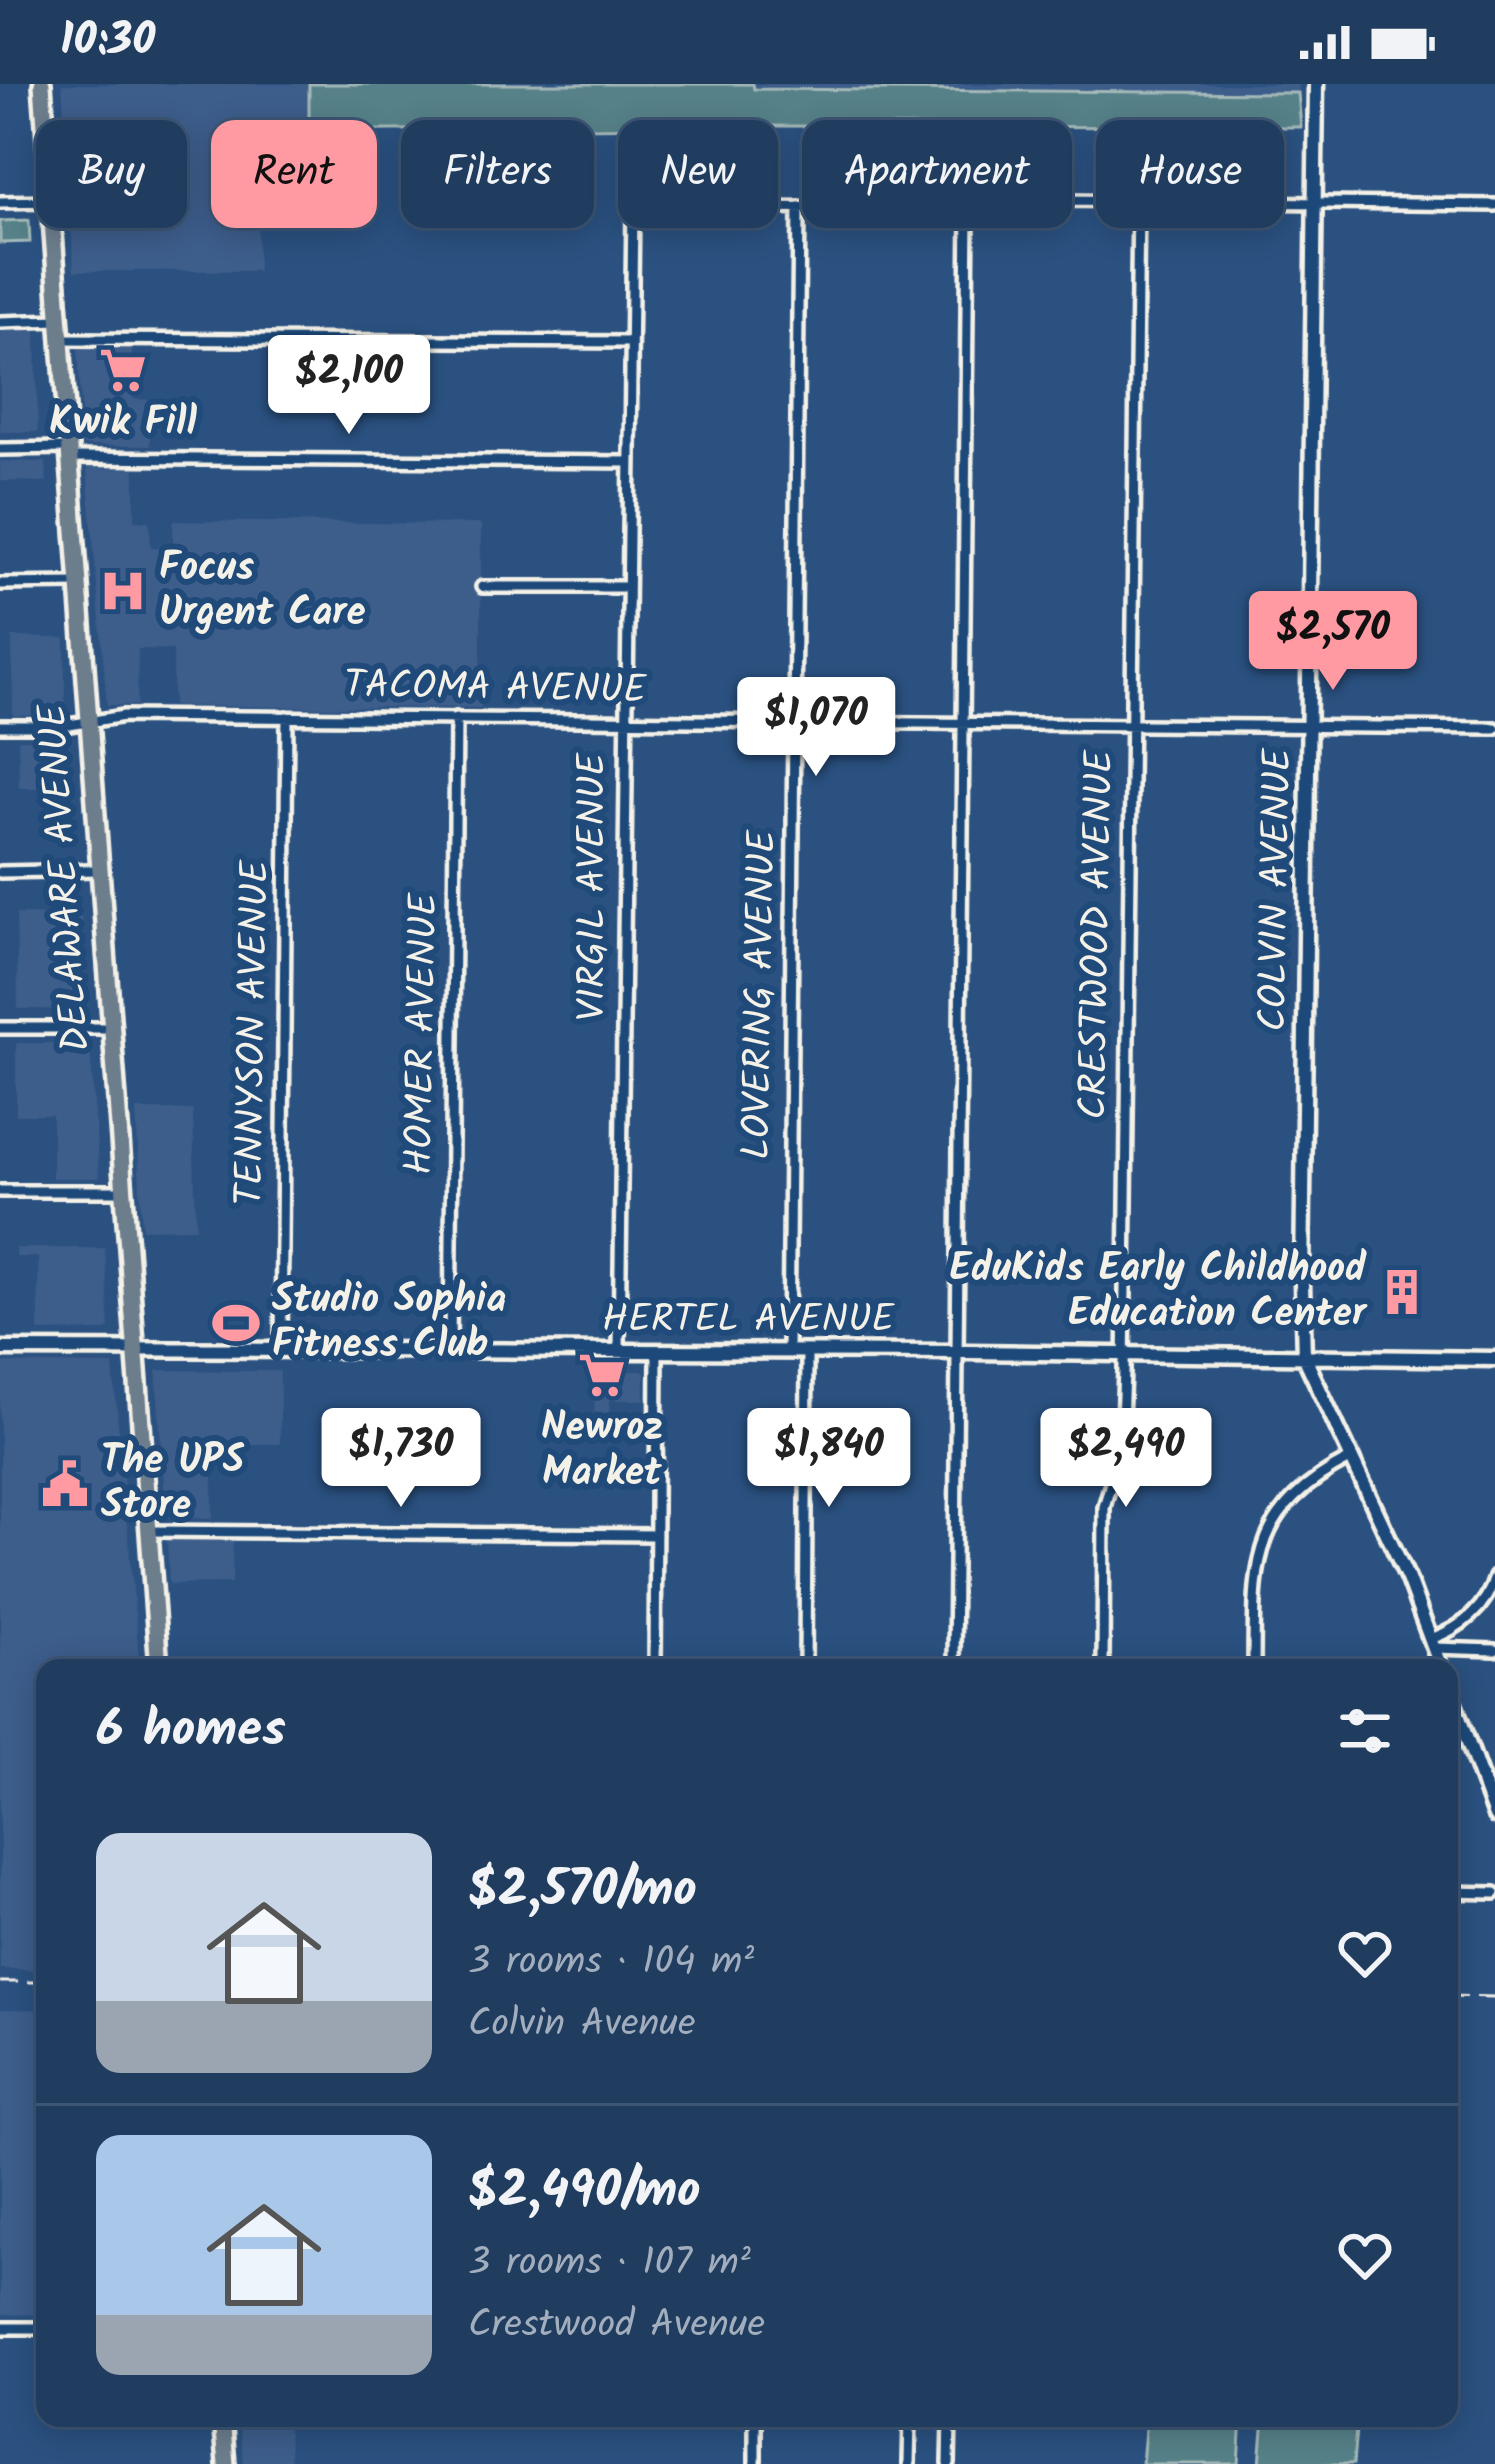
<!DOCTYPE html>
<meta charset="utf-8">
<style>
body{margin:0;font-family:Kalam,sans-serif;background:#284466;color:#f1f3f6;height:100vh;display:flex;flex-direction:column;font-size:45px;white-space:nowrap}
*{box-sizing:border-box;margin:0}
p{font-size:39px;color:#a2aebd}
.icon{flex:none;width:66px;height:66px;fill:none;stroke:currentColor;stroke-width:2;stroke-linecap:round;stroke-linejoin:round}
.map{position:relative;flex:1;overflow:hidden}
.details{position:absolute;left:36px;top:1575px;width:1422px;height:768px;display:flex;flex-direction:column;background:#203d60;border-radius:24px;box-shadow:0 6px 30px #0003,0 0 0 3px #3d5675}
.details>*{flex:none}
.banner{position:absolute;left:36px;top:36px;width:1425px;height:108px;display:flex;gap:24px}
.price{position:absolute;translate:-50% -102px;padding:0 27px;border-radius:12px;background:#fff;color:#222;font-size:39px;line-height:78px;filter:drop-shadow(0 3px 6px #0008)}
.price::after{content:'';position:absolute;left:50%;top:72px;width:36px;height:27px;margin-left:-18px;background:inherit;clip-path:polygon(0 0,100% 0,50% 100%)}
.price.active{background:#ff9aa2;color:#111}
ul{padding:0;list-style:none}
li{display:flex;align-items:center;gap:36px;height:300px;padding:0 60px}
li+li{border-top:3px solid #3d5675}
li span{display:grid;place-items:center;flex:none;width:336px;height:240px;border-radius:24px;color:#555}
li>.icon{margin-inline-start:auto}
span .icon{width:144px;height:144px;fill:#fffc;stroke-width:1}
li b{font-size:51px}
h2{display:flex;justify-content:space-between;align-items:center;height:144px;padding:0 60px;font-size:51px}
.tag{padding:0 42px;border-radius:24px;background:#203d60;box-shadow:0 6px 30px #0003,0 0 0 3px #3d5675;font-size:42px;line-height:108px}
.tag.active{background:#ff9aa2;color:#111}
.status{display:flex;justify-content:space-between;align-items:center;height:84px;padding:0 60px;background:#203d60;direction:ltr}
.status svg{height:33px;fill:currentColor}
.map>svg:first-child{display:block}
</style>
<div class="status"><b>10:30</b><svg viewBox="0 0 49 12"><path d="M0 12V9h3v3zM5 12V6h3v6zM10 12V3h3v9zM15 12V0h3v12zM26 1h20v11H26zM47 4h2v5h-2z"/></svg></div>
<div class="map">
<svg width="1495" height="2380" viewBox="0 0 1495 2380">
<rect width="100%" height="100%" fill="#2a5180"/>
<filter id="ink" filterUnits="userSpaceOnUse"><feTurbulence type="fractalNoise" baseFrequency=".00833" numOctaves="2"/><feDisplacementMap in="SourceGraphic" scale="24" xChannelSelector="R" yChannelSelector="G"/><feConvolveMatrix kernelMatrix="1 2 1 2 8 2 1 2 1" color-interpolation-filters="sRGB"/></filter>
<g filter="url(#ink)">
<!-- built -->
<path fill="#3d5d8b" d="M 62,0 L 309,0 L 309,47 L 258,48 L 258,187 L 74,187 Z
M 753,0 L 1299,0 L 1298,9 L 753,5 Z
M 36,246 L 38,348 L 0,348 L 0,247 Z
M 78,264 L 132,264 L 133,315 L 150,316 L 150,362 L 83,362 Z
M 0,377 L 46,378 L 47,398 L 0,397 Z
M 87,384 L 135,385 L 135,436 L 150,437 L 151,463 L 173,463 L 173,437 L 481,440 L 481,624 L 173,622 L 173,566 L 138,565 L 137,622 L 107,621 Z
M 12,553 L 65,554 L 65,625 L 62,631 L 13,632 Z
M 18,655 L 65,655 L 72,704 L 19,704 Z
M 16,830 L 81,831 L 88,926 L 18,925 Z
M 16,959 L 90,959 L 99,1094 L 52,1094 L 52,1031 L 16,1031 Z
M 136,1026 L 193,1026 L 196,1144 L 142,1145 Z
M 16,1164 L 105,1164 L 110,1244 L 105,1247 L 39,1248 L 38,1173 L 16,1173 Z
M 0,1279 L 113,1281 L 140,1584 L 45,1584 L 45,1886 L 0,1885 Z
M 156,1286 L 280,1287 L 280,1360 L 232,1360 L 232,1383 L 213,1384 L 213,1434 L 166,1433 Z
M 596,1287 L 645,1287 L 645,1316 L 610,1316 L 609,1329 L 594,1328 Z
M 167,1455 L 233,1455 L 232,1499 L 169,1500 Z
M 45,1925 L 45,2230 L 0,2231 L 0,1926 Z
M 238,2334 L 287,2334 L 290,2380 L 244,2380 Z"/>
<!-- green -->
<path fill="#568188" stroke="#a5b9b8" stroke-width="3" d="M 309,0 L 753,0 L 754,5 L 1298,9 L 1301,43 L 751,42 L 309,47 Z
M 29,136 L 30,158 L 0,159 L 0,137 Z
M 1146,2334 L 1242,2334 L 1239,2380 L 1142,2380 Z
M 1264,2334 L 1357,2334 L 1353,2380 L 1260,2380 Z"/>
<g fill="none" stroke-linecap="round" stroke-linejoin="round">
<defs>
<path id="minor" d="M 0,118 L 51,117
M 0,238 L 59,236
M 61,255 L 631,258
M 0,365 L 68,364
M 68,374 L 630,378
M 0,500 L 77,499
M 482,503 L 627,503
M 0,642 L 63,642 L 124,632 L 1495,644
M 0,788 L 98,786
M 0,944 L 110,944
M 0,1107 L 121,1107
M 281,1265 L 287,633
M 450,1266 L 456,634
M 619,1267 L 633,123 L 993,124 L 1062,116 L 1495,121
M 788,1267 L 799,123
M 148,1447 L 656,1451
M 1431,1555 C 1461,1544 1486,1524 1495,1493
M 1434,1564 L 1495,1566
M 655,1584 L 657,1267
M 805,1584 L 807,1268
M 954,1584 L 968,124
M 1103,1584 L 1104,1423 L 1121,1365 L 1124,1287 L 1138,116
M 1254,1584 C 1255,1481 1248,1428 1350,1375
M 1449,1808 L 1495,1809
M 0,2244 L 45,2244
M 755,2380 L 755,2334
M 909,2380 L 910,2334
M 949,2380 L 950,2334"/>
<path id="tertiary" d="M 1316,0 L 1302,1200 L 1304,1272 L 1408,1495 L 1441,1584
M 0,1265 L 968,1268 L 1495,1275
M 1449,1606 L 1495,1732"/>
<path id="primary" d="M 42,0 L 159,1584
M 222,2334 L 226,2380"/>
</defs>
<!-- minor casing -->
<use href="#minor" stroke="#f4f1e8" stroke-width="18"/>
<!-- tertiary casing -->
<use href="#tertiary" stroke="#f4f1e8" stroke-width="21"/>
<!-- primary casing -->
<use href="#primary" stroke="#f4f1e8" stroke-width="24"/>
<!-- minor -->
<use href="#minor" stroke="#1f4a7a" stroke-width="9"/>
<!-- tertiary -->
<use href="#tertiary" stroke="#1f4a7a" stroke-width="12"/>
<!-- primary -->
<use href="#primary" stroke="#6c7d8c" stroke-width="15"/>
<!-- rail -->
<path stroke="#f4f1e8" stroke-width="3" stroke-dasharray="18 9" stroke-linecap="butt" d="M 0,1898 L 45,1898
M 1449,1912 L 1495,1913"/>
</g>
</g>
<!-- icons -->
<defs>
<symbol id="supermarket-bare" viewBox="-9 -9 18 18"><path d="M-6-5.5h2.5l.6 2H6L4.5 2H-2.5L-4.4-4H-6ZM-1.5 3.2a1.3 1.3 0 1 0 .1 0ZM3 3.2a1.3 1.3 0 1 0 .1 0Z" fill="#ff9aa2" stroke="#1f4a7a" stroke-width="2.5" paint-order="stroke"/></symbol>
<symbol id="hospital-bare" viewBox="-9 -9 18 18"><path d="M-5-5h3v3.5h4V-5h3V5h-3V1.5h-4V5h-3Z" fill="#ff9aa2" stroke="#1f4a7a" stroke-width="2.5" paint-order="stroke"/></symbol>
<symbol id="building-bare" viewBox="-9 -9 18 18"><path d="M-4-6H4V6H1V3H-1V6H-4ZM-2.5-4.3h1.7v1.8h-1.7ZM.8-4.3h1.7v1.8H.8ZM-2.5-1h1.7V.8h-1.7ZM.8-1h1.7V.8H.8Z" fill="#ff9aa2" stroke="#1f4a7a" stroke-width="2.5" paint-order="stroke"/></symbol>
<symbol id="stadium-bare" viewBox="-9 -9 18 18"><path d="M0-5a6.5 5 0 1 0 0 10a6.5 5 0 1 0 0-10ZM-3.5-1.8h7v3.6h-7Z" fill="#ff9aa2" stroke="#1f4a7a" stroke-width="2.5" paint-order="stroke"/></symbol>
<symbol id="civic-bare" viewBox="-9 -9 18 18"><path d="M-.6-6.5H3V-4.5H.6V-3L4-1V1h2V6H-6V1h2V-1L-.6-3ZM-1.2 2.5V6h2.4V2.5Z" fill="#ff9aa2" stroke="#1f4a7a" stroke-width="2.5" paint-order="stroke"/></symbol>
</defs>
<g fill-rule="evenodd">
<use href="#supermarket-bare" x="90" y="253" width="66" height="66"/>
<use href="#hospital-bare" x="90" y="474" width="66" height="66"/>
<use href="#building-bare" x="1369" y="1175" width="66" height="66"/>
<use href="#stadium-bare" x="203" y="1206" width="66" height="66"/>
<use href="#supermarket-bare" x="569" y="1258" width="66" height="66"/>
<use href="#civic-bare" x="32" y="1367" width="66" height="66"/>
</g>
<g text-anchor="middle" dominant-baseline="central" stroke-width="12" stroke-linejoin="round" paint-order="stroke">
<!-- poi labels -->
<g font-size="39" font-weight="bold" fill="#f4f1e8" stroke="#1f4a7a" text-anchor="start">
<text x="123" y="340" text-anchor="middle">Kwik Fill</text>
<text x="159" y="485">Focus<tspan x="159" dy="45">Urgent Care</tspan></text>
<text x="1366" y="1186" text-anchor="end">EduKids Early Childhood<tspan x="1366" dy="45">Education Center</tspan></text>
<text x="272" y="1217">Studio Sophia<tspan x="272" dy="45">Fitness Club</tspan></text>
<text x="602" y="1345" text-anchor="middle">Newroz<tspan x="602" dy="45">Market</tspan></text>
<text x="101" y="1378">The UPS<tspan x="101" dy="45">Store</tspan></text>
</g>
<!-- street labels -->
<g font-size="39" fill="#f4f1e8" stroke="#1f4a7a">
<text transform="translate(495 605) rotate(1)">TACOMA AVENUE</text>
<text transform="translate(66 794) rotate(-94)">DELAWARE AVENUE</text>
<text transform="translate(594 803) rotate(-90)">VIRGIL AVENUE</text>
<text transform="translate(1277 806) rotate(-89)">COLVIN AVENUE</text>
<text transform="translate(1098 851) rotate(-89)">CRESTWOOD AVENUE</text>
<text transform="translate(761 911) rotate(-89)">LOVERING AVENUE</text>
<text transform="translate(254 949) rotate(-89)">TENNYSON AVENUE</text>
<text transform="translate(423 950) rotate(-89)">HOMER AVENUE</text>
<text x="748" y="1237">HERTEL AVENUE</text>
</g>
</g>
</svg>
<b class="price" style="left:349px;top:353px">$2,100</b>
<b class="price active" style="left:1333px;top:609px">$2,570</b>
<b class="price" style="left:816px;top:695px">$1,070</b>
<b class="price" style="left:401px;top:1426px">$1,730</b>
<b class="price" style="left:829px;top:1426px">$1,840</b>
<b class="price" style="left:1126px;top:1426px">$2,490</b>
<div class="banner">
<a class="tag">Buy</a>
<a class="tag active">Rent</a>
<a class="tag">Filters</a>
<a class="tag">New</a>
<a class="tag">Apartment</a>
<a class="tag">House</a>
</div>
<section class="details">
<h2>6 homes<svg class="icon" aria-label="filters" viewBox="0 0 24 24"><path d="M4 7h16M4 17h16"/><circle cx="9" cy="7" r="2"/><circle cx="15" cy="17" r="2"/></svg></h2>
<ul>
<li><span style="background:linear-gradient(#c9d6e8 70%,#9aa5b1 0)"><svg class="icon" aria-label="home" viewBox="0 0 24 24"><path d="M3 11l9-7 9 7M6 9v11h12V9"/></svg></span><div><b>$2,570/mo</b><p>3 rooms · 104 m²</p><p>Colvin Avenue</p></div><svg class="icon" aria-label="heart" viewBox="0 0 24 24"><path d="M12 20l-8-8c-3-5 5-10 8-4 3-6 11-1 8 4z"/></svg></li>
<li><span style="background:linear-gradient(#a9c7e8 75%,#9aa5b1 0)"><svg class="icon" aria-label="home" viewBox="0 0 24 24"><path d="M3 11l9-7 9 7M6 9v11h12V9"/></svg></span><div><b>$2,490/mo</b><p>3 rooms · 107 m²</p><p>Crestwood Avenue</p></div><svg class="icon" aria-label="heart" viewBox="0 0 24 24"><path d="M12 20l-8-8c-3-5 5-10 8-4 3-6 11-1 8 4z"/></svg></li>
</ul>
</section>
</div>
